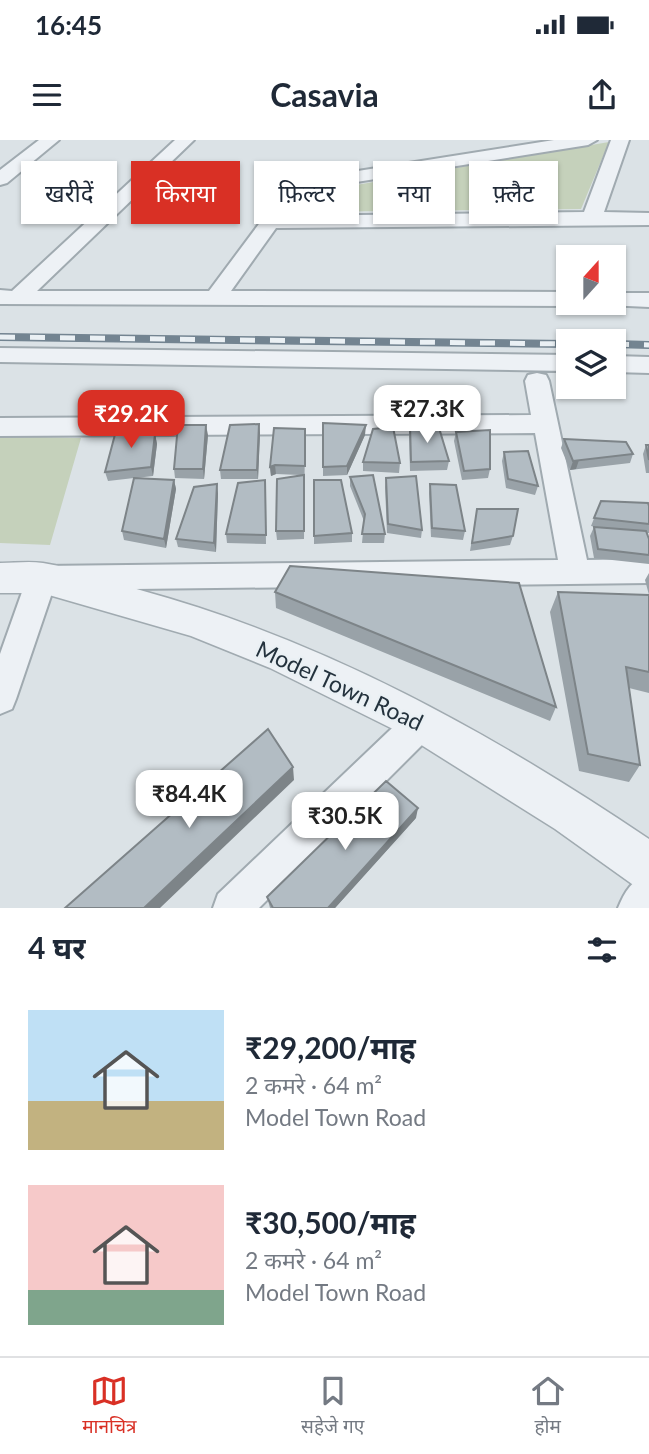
<!DOCTYPE html>
<html lang="hi">
<meta charset="utf-8">
<style>
body{margin:0;font-family:Lato,"Noto Sans Devanagari",sans-serif;background:#f6f6f7;color:#1f2937;height:100vh;display:flex;flex-direction:column;font-size:26px;white-space:nowrap}
*{box-sizing:border-box;margin:0}
p{font-size:23px;color:#747a83}
.icon{flex:none;width:38px;height:38px;fill:none;stroke:currentColor;stroke-width:2;stroke-linecap:round;stroke-linejoin:round}
.map{position:relative;height:768px;overflow:hidden}
.details{display:flex;flex-direction:column;background:#fff;flex:1}
.details>*{flex:none}
.guide{position:absolute;left:21px;top:21px;width:607px;height:63px;display:flex;gap:14px}
.needle{width:46px;rotate:21deg}
.tools{position:absolute;left:556px;top:105px;display:grid;gap:14px}
.tools a{display:grid;place-items:center;width:70px;height:70px;border-radius:0px;background:#fff;box-shadow:0 2px 5px #0004;font-size:35px}
.price{position:absolute;translate:-50% -60px;padding:0 16px;border-radius:14px;background:#fff;color:#222;font-size:23px;line-height:46px;filter:drop-shadow(0 2px 4px #0008)}
.price::after{content:'';position:absolute;left:50%;top:42px;width:21px;height:16px;margin-left:-10px;background:inherit;clip-path:polygon(0 0,100% 0,50% 100%)}
.price.selected{background:#d93025;color:#fff}
ul{padding:0;list-style:none}
li{display:flex;align-items:center;gap:21px;height:175px;padding:0 28px}
li span{display:grid;place-items:center;flex:none;width:196px;height:140px;border-radius:0px;color:#555}
li>.icon{margin-inline-start:auto}
span .icon{width:84px;height:84px;fill:#fffc;stroke-width:1}
li b{font-size:30px}
h2{display:flex;justify-content:space-between;align-items:center;height:84px;padding:0 28px;font-size:30px}
.tag{padding:0 24px;border-radius:0px;background:#fff;box-shadow:0 2px 5px #0004;font-size:24px;line-height:63px}
.tag.selected{background:#d93025;color:#fff}
.status{display:flex;justify-content:space-between;align-items:center;height:49px;padding:0 35px;background:#fff;direction:ltr}
.status svg{height:19px;fill:currentColor}
header{display:flex;justify-content:space-between;align-items:center;height:91px;padding:0 28px;background:#fff;font-size:32px;font-weight:700}
.tab-bar{display:flex;justify-content:space-around;align-items:center;height:98px;border-top:2px solid #e0e1e3;background:#fff;font-size:19px;color:#747a83}
.tab-bar a{display:grid;justify-items:center;gap:4px}
.tab-bar .selected{color:#d93025}
.map>svg:first-child{display:block}
</style>
<div class="status"><b>16:45</b><svg viewBox="0 0 49 12"><path d="M0 12V9h3v3zM5 12V6h3v6zM10 12V3h3v9zM15 12V0h3v12zM26 1h20v11H26zM47 4h2v5h-2z"/></svg></div>
<header><svg class="icon" aria-label="menu" viewBox="0 0 24 24"><path d="M4 6h16M4 12h16M4 18h16"/></svg>Casavia<svg class="icon" aria-label="share" viewBox="0 0 24 24"><path d="M12 15V3M7 8l5-5 5 5M5 13v7h14v-7"/></svg></header>
<div class="map">
<svg width="649" height="768" viewBox="0 0 649 768">
<rect width="100%" height="100%" fill="#dbe2e6"/>
<!-- green -->
<path fill="#c5d1bb" d="M 609,2 L 581,69 L 296,72 L 309,53 Z
M 0,296 L 81,298 L 50,405 L 0,403 Z"/>
<g fill="none" stroke-linecap="round" stroke-linejoin="round">
<defs>
<path id="minor" d="M 39,0 L 59,0 L 7,43 L 0,45 L 0,30 Z
M 175,0 L 194,0 L 37,151 L 209,151 L 282,53 L 307,39 L 554,0 L 597,0 L 588,5 L 319,48 L 296,61 L 285,76 L 584,72 L 611,0 L 629,0 L 604,72 L 649,73 L 649,85 L 276,88 L 231,151 L 569,152 L 569,163 L 577,163 L 569,166 L 0,164 L 0,150 L 12,151 Z
M 614,153 L 649,153 L 649,167 L 606,165 L 605,163 L 614,163 Z
M 0,208 L 569,215 L 569,231 L 0,222 Z
M 614,216 L 649,217 L 649,233 L 614,232 Z
M 537,233 L 546,235 L 549,241 L 587,420 L 649,419 L 649,443 L 53,450 L 16,559 L 12,569 L 0,574 L 0,514 L 27,438 L 32,430 L 42,426 L 558,420 L 535,293 L 0,296 L 0,278 L 531,275 L 525,241 L 528,235 Z
M 422,567 L 434,571 L 439,582 L 434,593 L 259,768 L 213,768 L 218,754 L 410,571 Z
M 649,733 L 649,768 L 618,768 C 625,751 632,740 649,733 Z"/>
<path id="tertiary" d="M 0,423 C 14,423 29,421 43,423 C 75,428 108,441 140,450 C 324,500 492,593 649,699 L 649,750 L 632,744 L 555,689 L 407,596 L 270,528 L 191,496 L 42,453 L 0,453 Z"/>
</defs>
<!-- minor casing -->
<use href="#minor" stroke="#a0aab0" stroke-width="4"/>
<!-- tertiary casing -->
<use href="#tertiary" stroke="#a0aab0" stroke-width="3"/>
<!-- minor -->
<use href="#minor" fill="#edf1f5" fill-rule="evenodd"/>
<!-- tertiary -->
<use href="#tertiary" fill="#edf1f5" fill-rule="evenodd"/>
<defs>
<path id="rail" d="M 0,197 L 569,204
M 614,204 L 649,205"/>
</defs>
<!-- rail casing -->
<use href="#rail" stroke="#738491" stroke-width="8"/>
<!-- rail -->
<use href="#rail" stroke="#eaf0f4" stroke-width="5" stroke-dasharray="15" stroke-linecap="butt"/>
</g>
<!-- wall -->
<path fill="#99a2a8" d="M 323,283 L 365,295 L 347,335 L 323,336 Z
M 259,284 L 260,293 L 258,339 L 221,339 L 220,330 Z
M 410,284 L 449,321 L 447,330 L 410,331 L 409,293 Z
M 305,289 L 304,399 L 277,400 L 276,391 L 300,335 L 276,334 L 271,336 L 270,327 Z
M 456,292 L 490,329 L 488,338 L 462,340 L 454,301 Z
M 155,294 L 157,304 L 153,336 L 136,338 L 174,340 L 176,349 L 166,408 L 124,400 L 122,391 L 134,338 L 108,341 L 105,332 Z
M 208,295 L 204,339 L 175,338 L 174,329 Z
M 564,299 L 633,314 L 630,323 L 570,330 L 561,308 Z
M 646,305 L 649,305 L 649,333 L 646,333 L 643,314 Z
M 504,312 L 538,346 L 535,355 L 506,348 L 502,321 Z
M 363,322 L 400,323 L 399,333 L 363,331 Z
M 350,337 L 385,394 L 384,403 L 362,403 L 364,381 L 350,346 Z
M 386,338 L 422,390 L 421,398 L 387,393 L 385,347 Z
M 265,340 L 266,404 L 227,403 L 226,394 Z
M 314,340 L 352,393 L 352,402 L 314,404 Z
M 430,344 L 465,391 L 463,400 L 431,397 L 429,353 Z
M 218,353 L 216,412 L 178,407 L 176,399 Z
M 601,361 L 649,366 L 649,393 L 647,393 L 649,399 L 649,424 L 594,418 L 590,396 L 594,387 L 603,388 L 591,386 Z
M 477,369 L 513,396 L 510,405 L 470,411 Z
M 649,433 L 649,553 L 629,548 L 640,625 L 629,642 L 579,631 L 550,472 L 558,452 L 649,455 L 645,440 Z
M 275,452 L 556,567 L 550,581 L 276,468 Z
M 416,678 L 335,768 L 270,768 L 267,757 Z"/>
<!-- shaded-wall -->
<path fill="#7d8488" d="M 259,284 L 260,293 L 258,339 L 257,330 Z
M 206,285 L 208,295 L 204,339 L 203,329 Z
M 366,285 L 365,295 L 347,335 L 347,326 Z
M 155,294 L 157,304 L 153,336 L 151,327 Z
M 579,320 L 576,329 L 570,330 L 573,321 Z
M 275,325 L 276,334 L 271,336 L 270,327 Z
M 174,340 L 176,349 L 166,408 L 164,399 Z
M 217,344 L 218,353 L 216,412 L 214,403 Z
M 293,627 L 294,640 L 160,768 L 144,768 Z
M 418,668 L 416,678 L 335,768 L 328,768 Z"/>
<!-- building -->
<path fill="#b2bcc3" stroke="#7d8488" stroke-width="2" d="M 323,283 L 366,285 L 347,326 L 323,327 Z
M 259,284 L 257,330 L 220,330 L 230,285 Z
M 410,284 L 439,288 L 449,321 L 411,322 Z
M 178,285 L 206,285 L 203,329 L 174,329 Z
M 117,287 L 155,294 L 151,327 L 105,332 Z
M 393,287 L 400,323 L 363,322 L 373,289 Z
M 274,288 L 305,289 L 305,326 L 275,325 L 270,327 Z
M 490,290 L 490,329 L 464,331 L 456,292 Z
M 564,299 L 626,302 L 633,314 L 573,321 Z
M 646,305 L 649,305 L 649,320 Z
M 528,311 L 538,346 L 508,339 L 504,312 Z
M 304,335 L 304,391 L 276,391 L 277,339 Z
M 373,335 L 385,394 L 362,394 L 365,374 L 350,337 Z
M 416,336 L 422,390 L 388,384 L 386,338 Z
M 134,338 L 174,340 L 164,399 L 122,391 Z
M 265,340 L 266,395 L 226,394 L 238,343 Z
M 314,340 L 341,340 L 352,393 L 314,396 Z
M 217,344 L 214,403 L 176,399 L 194,347 Z
M 430,344 L 456,345 L 465,391 L 432,388 Z
M 601,361 L 648,363 L 649,366 L 649,384 L 594,378 Z
M 477,369 L 518,369 L 513,396 L 472,403 Z
M 594,387 L 646,391 L 649,399 L 649,415 L 598,409 Z
M 290,426 L 519,443 L 556,567 L 275,452 Z
M 558,452 L 649,455 L 649,532 L 626,527 L 640,625 L 588,614 Z
M 268,589 L 293,627 L 144,768 L 65,768 Z
M 386,641 L 418,668 L 328,768 L 273,768 L 267,757 Z"/>
<g text-anchor="middle" dominant-baseline="central" stroke-width="5" stroke-linejoin="round" paint-order="stroke">
<!-- street labels -->
<g font-size="23" fill="#24323d" stroke="#eaf0f4">
<text transform="translate(340 545) rotate(25)">Model Town Road</text>
</g>
</g>
</svg>
<div class="tools">
<a><svg class="needle" viewBox="-14 -14 28 28"><path d="M0-13l5 13h-10z" fill="#e53935"/><path d="M0 13l5-13h-10z" fill="#747a83"/></svg></a>
<a><svg class="icon" aria-label="layers" viewBox="0 0 24 24"><path d="M12 4l9 5-9 5-9-5zM3 14l9 5 9-5"/></svg></a>
</div>
<b class="price" style="left:427px;top:305px">₹27.3K</b>
<b class="price selected" style="left:131px;top:310px">₹29.2K</b>
<b class="price" style="left:189px;top:690px">₹84.4K</b>
<b class="price" style="left:345px;top:712px">₹30.5K</b>
<div class="guide">
<a class="tag">खरीदें</a>
<a class="tag selected">किराया</a>
<a class="tag">फ़िल्टर</a>
<a class="tag">नया</a>
<a class="tag">फ़्लैट</a>
</div>
</div>
<section class="details">
<h2>4 घर<svg class="icon" aria-label="filters" viewBox="0 0 24 24"><path d="M4 7h16M4 17h16"/><circle cx="9" cy="7" r="2"/><circle cx="15" cy="17" r="2"/></svg></h2>
<ul>
<li><span style="background:linear-gradient(#bfe0f5 65%,#c2b280 0)"><svg class="icon" aria-label="home" viewBox="0 0 24 24"><path d="M3 11l9-7 9 7M6 9v11h12V9"/></svg></span><div><b>₹29,200/माह</b><p>2 कमरे · 64 m²</p><p>Model Town Road</p></div></li>
<li><span style="background:linear-gradient(#f6c9c9 75%,#7fa58c 0)"><svg class="icon" aria-label="home" viewBox="0 0 24 24"><path d="M3 11l9-7 9 7M6 9v11h12V9"/></svg></span><div><b>₹30,500/माह</b><p>2 कमरे · 64 m²</p><p>Model Town Road</p></div></li>
</ul>
</section>
<nav class="tab-bar">
<a class="selected"><svg class="icon" aria-label="map" viewBox="0 0 24 24"><path d="M3 6l6-2 6 2 6-2v14l-6 2-6-2-6 2zM9 4v14M15 6v14"/></svg>मानचित्र</a>
<a><svg class="icon" aria-label="saved" viewBox="0 0 24 24"><path d="M7 4h10v16l-5-4-5 4z"/></svg>सहेजे गए</a>
<a><svg class="icon" aria-label="home" viewBox="0 0 24 24"><path d="M3 11l9-7 9 7M6 9v11h12V9"/></svg>होम</a>
</nav>
